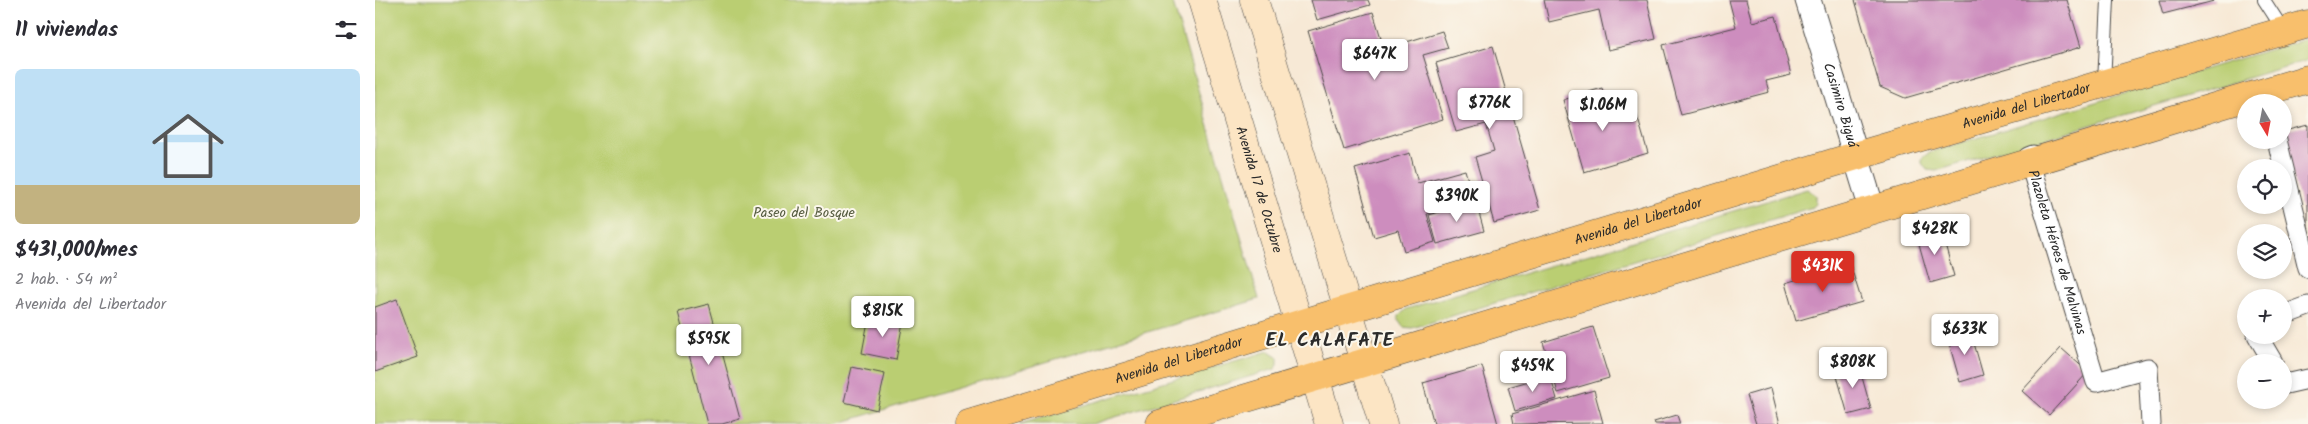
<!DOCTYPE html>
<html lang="es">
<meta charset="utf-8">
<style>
body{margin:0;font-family:Kalam,sans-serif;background:#f7f7f7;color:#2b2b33;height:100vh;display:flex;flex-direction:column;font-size:19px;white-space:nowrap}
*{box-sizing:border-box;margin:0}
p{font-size:16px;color:#7c7c81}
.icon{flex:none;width:28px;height:28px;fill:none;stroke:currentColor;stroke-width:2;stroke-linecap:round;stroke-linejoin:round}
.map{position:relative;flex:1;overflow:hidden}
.drawer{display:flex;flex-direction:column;background:#fff;width:375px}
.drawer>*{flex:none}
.needle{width:32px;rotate:170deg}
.buttons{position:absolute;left:1862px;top:94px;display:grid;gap:10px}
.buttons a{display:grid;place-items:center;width:55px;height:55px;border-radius:50%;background:#fff;box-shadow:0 2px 8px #0003;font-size:25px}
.price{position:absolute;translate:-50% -42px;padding:0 11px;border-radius:5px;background:#fff;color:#222;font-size:16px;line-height:32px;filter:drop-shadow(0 1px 2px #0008)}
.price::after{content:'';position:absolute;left:50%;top:30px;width:15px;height:11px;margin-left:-8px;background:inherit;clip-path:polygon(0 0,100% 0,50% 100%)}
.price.current{background:#d93025;color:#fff}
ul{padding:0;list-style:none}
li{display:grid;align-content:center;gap:10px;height:265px;padding:0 15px}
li+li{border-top:1px solid #e1e1e2}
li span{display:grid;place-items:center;height:155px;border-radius:8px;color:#555}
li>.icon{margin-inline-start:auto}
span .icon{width:90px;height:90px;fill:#fffc;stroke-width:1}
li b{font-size:21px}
h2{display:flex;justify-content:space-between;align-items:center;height:60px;padding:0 15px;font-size:21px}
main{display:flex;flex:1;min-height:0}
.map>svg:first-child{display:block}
</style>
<main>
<section class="drawer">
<h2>11 viviendas<svg class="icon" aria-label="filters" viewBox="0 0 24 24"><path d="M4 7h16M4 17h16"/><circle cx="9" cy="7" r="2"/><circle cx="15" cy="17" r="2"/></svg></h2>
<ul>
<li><span style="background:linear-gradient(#bfe0f5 75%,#c2b280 0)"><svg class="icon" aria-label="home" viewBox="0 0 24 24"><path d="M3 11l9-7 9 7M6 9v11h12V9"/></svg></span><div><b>$431,000/mes</b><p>2 hab. · 54 m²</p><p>Avenida del Libertador</p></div></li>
</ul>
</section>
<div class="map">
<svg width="1933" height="424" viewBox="0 0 1933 424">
<rect width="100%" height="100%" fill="#fbf7ec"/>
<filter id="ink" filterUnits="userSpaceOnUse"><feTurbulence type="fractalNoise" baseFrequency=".02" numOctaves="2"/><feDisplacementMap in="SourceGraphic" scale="10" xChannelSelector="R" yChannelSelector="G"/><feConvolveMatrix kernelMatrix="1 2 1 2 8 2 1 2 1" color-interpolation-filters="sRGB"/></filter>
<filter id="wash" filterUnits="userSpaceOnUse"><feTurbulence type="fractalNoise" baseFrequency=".0096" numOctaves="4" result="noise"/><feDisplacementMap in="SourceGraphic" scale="20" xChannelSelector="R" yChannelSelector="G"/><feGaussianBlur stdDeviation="1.12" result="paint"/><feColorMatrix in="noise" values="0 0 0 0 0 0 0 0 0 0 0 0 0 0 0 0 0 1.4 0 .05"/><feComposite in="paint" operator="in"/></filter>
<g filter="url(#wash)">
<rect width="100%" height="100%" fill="#f7e9d6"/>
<!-- green -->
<path fill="#bace72" stroke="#727c4e" d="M 0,0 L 797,0 L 884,299 L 461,424 L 0,424 Z
M 1933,38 L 1933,60 L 1561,171 L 1552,170 L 1547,163 L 1547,158 L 1555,152 Z
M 1432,189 L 1441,195 L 1441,204 L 1438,207 L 1037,328 L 1028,327 L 1023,320 L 1024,316 L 1031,309 Z
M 894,351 L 903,357 L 903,365 L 900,369 L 717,424 L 645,424 Z"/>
<g id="blocks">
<!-- building -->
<path fill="#cd8dbe" d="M 936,0 L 993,0 L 995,5 L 942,20 Z
M 1169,0 L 1272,0 L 1281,39 L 1233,50 L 1224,10 L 1174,22 Z
M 1354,0 L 1371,0 L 1377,22 L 1401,16 L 1416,75 L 1391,81 L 1394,92 L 1306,115 L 1288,45 L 1361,27 Z
M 1480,0 L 1692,0 L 1706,47 L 1530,98 L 1505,87 Z
M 1784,0 L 1839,0 L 1839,1 L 1788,14 Z
M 998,12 L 1006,38 L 977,47 L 980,58 L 1067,31 L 1073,48 L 1048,55 L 1068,119 L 969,150 L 933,31 Z
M 1118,46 L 1165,210 L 1119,223 L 1100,157 L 1119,151 L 1111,124 L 1081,132 L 1061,63 Z
M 1227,88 L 1237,119 L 1261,112 L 1273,153 L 1209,172 L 1188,100 Z
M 1933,125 L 1933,233 L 1909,140 L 1909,131 Z
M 1035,153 L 1043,183 L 1090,170 L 1099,201 L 1052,214 L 1060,242 L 1029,251 L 1023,230 L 999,237 L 980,169 Z
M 1101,202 L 1109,231 L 1062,244 L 1054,215 Z
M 1566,230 L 1579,276 L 1555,283 L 1542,237 Z
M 1475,264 L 1487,302 L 1421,321 L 1410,283 Z
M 22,299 L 43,357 L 0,372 L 0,307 Z
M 334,304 L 365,419 L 347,424 L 332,424 L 303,312 Z
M 494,316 L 528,322 L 521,360 L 487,353 Z
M 1218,327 L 1234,378 L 1183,393 L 1168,342 Z
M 1595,329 L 1608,375 L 1585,382 L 1572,336 Z
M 1686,348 L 1713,372 L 1674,415 L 1647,391 Z
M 1483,363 L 1496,409 L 1473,415 L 1460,369 Z
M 1107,366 L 1123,424 L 1059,424 L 1048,383 Z
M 477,367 L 510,374 L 502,410 L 469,402 Z
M 1175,375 L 1182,399 L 1140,411 L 1133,387 Z
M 1396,388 L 1405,424 L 1381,424 L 1372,395 Z
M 1219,390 L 1228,423 L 1139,424 L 1137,414 Z
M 1302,415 L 1305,424 L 1280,424 L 1279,422 Z"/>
</g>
</g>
<g filter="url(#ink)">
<use href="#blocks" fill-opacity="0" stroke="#4a4845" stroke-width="1"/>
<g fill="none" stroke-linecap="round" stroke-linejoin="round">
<defs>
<path id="service" d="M 1889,0 L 1909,31
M 1729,83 L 1733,0"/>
<g id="pedestrian">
<path d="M 1902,140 L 1933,268"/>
<path id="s1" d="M 1658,155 L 1653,157 L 1721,382 L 1773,368 L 1776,424"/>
<path d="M 1909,315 L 1933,306"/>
<path d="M 1882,335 L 1898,362"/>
<path d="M 1909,381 L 1911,384 L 1933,379"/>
</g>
<g id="minor">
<path id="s2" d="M 1433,0 L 1497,209"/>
</g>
<g id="secondary">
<path id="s3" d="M 827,0 L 954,424"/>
<path d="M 879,0 L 1008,424"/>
</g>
<g id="primary">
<path id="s4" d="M 594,424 L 1481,156 L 1933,24"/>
<path d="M 785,424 L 1933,79"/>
</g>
</defs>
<!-- service casing -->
<use href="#service" stroke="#4a4845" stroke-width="14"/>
<!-- pedestrian casing -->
<use href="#pedestrian" stroke="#4a4845" stroke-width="21"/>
<!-- minor casing -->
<use href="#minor" stroke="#4a4845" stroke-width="27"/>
<!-- secondary casing -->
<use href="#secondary" stroke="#4a4845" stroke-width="29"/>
<!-- primary casing -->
<use href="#primary" stroke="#4a4845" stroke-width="29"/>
<!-- service -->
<use href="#service" stroke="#fff" stroke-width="12"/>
<!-- pedestrian -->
<use href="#pedestrian" stroke="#fff" stroke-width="19"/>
<!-- minor -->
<use href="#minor" stroke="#fff" stroke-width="25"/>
<!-- secondary -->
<use href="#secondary" stroke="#fce5c4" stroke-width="28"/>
<!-- primary -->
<use href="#primary" stroke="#f8bf6c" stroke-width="28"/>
</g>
</g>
<g text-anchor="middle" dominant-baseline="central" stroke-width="4" stroke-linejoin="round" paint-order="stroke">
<!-- street labels -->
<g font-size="14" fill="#2b2b2b" stroke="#fbf7ec">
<text stroke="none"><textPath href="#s2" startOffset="110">Casimiro Biguá</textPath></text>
<text stroke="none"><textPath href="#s4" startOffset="1104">Avenida del Libertador</textPath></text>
<text stroke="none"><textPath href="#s3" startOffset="198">Avenida 17 de Octubre</textPath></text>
<text stroke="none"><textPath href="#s4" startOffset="699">Avenida del Libertador</textPath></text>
<text stroke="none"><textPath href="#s1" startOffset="105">Plazoleta Héroes de Malvinas</textPath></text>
<text stroke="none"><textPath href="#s4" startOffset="219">Avenida del Libertador</textPath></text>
</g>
<!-- park labels -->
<g font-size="14" fill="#565c40" stroke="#fbf7ec">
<text x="429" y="213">Paseo del Bosque</text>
</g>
<!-- district labels -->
<g font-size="19" font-weight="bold" letter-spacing="1" fill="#2b2b2b" stroke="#fbf7ec">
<text x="955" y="341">EL CALAFATE</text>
</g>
</g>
</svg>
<div class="buttons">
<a><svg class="needle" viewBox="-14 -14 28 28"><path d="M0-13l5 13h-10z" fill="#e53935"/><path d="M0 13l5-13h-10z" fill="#7c7c81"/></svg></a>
<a><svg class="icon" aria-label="locate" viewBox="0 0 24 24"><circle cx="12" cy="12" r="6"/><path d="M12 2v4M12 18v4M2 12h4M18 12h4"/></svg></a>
<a><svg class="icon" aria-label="layers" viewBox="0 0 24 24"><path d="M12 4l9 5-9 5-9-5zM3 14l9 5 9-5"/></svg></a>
<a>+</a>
<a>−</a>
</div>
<b class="price" style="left:1000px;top:81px">$647K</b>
<b class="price" style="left:1115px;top:130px">$776K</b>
<b class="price" style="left:1228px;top:132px">$1.06M</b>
<b class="price" style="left:1082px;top:223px">$390K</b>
<b class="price" style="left:1560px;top:256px">$428K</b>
<b class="price current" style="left:1448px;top:293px">$431K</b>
<b class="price" style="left:508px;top:338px">$815K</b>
<b class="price" style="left:1590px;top:356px">$633K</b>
<b class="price" style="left:334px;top:366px">$595K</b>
<b class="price" style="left:1478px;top:389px">$808K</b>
<b class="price" style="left:1158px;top:393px">$459K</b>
</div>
</main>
